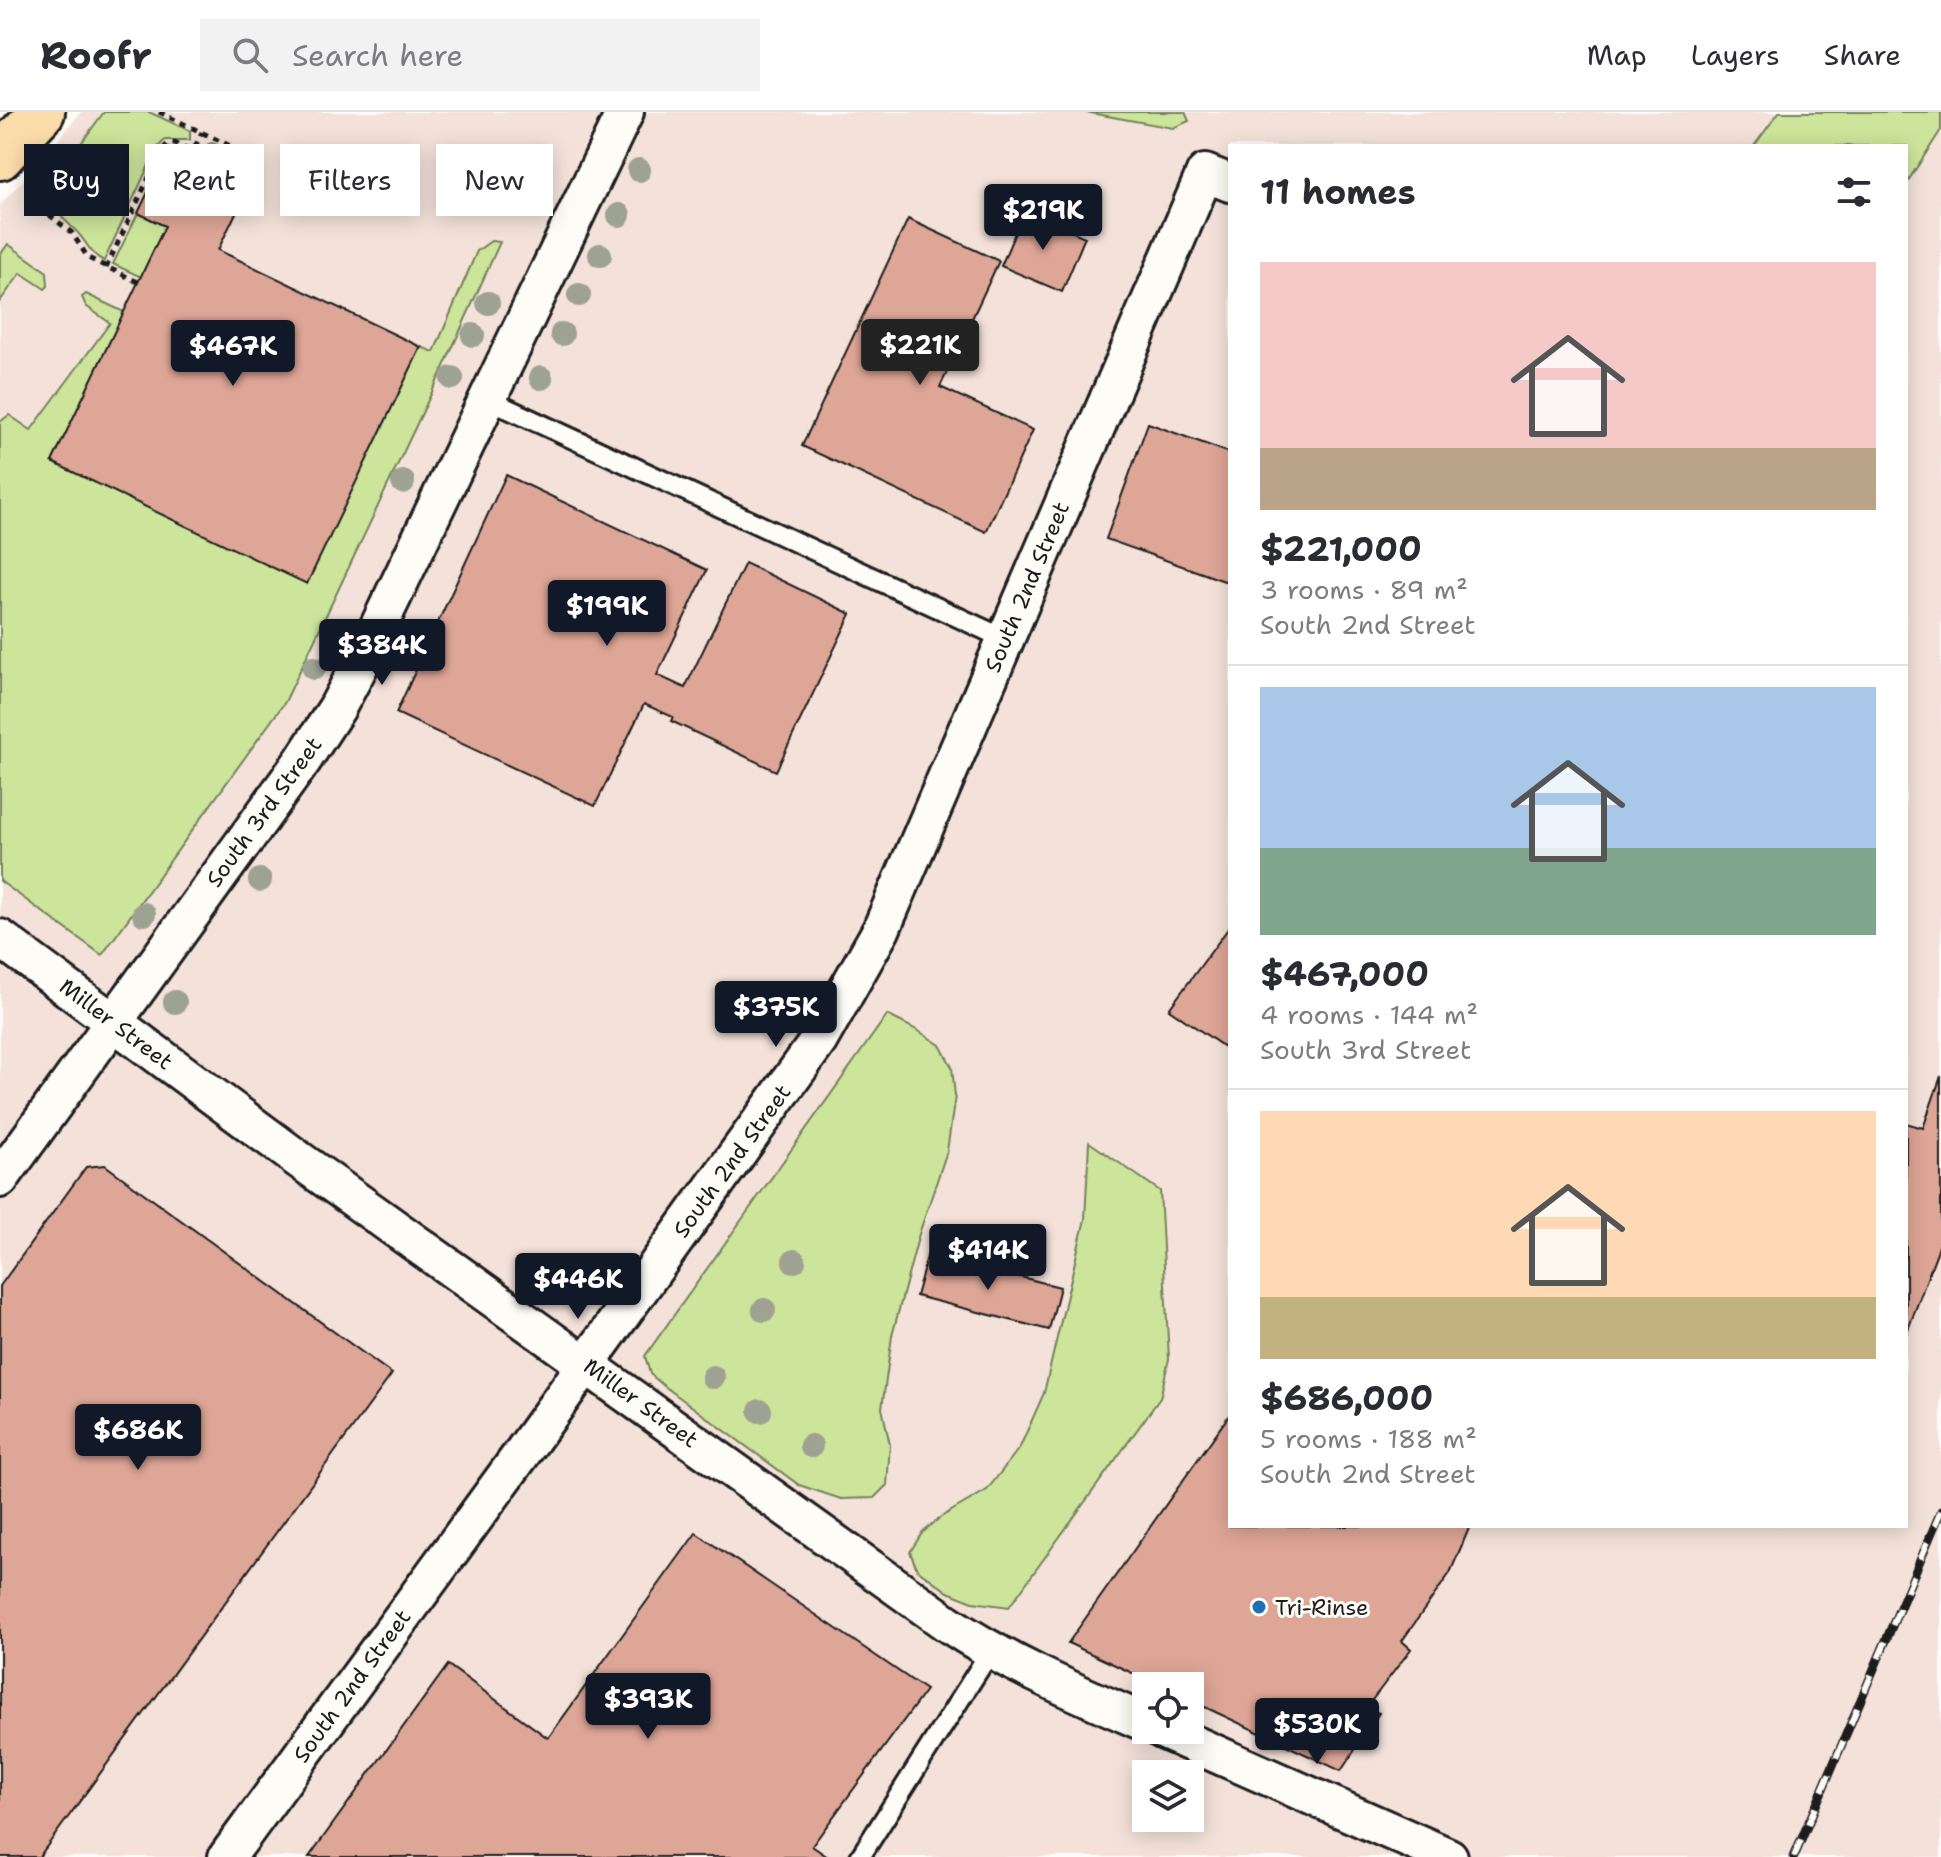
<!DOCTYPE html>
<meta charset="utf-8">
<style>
body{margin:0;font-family:"Shantell Sans",sans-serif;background:#f2f2f3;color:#2b2b33;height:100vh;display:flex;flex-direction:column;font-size:30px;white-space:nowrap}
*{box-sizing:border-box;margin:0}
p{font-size:26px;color:#7c7c81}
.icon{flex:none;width:44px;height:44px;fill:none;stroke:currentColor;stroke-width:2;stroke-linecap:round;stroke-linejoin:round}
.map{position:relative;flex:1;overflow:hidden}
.sheet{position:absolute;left:1228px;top:32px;width:680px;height:1384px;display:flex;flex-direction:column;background:#fff;border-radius:0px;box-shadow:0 4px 20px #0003}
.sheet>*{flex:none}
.top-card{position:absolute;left:24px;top:32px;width:760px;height:72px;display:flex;gap:16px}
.tools{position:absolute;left:1132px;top:1560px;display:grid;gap:16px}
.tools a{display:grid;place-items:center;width:72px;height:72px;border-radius:0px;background:#fff;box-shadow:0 4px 20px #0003;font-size:40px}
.price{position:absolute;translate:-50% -68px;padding:0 18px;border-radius:8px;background:#111827;color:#fff;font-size:26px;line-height:52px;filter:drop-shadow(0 2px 4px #0008)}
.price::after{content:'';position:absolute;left:50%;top:48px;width:24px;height:18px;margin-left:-12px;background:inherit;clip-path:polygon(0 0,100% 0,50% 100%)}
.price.on{background:#222;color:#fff}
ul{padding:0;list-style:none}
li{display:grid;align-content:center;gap:16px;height:424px;padding:0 32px}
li+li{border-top:2px solid #e1e1e2}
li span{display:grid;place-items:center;height:248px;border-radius:0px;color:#555}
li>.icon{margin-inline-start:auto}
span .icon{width:144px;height:144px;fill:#fffc;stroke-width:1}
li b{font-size:34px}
h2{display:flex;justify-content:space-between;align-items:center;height:96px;padding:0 32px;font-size:34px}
.chip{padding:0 28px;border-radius:0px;background:#fff;box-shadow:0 4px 20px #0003;font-size:28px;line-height:72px}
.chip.on{background:#111827;color:#fff}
header{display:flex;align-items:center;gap:48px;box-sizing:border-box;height:112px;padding:0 40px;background:#fff;border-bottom:2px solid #e1e1e2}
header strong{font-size:38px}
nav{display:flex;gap:44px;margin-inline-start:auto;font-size:28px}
.search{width:560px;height:72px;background:#f2f2f3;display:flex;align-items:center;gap:20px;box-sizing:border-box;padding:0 28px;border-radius:0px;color:#7c7c81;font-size:30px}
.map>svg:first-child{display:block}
</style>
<header>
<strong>Roofr</strong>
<div class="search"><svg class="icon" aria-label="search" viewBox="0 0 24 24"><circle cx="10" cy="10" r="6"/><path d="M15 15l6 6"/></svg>Search here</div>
<nav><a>Map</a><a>Layers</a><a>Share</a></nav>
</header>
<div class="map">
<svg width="1941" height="1745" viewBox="0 0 1941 1745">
<rect width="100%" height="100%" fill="#fdfcf7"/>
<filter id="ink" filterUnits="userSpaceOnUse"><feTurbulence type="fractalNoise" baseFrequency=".0125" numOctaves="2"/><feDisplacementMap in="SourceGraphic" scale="16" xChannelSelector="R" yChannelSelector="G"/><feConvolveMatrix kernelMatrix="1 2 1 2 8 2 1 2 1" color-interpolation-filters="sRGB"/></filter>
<g filter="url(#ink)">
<!-- built -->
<path fill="#f4e2da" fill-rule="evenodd" d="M 81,0 L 1941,0 L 1941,1745 L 0,1745 L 0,93 L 41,49 ZM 1230,34 L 1906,34 L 1906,1414 L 1230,1414 ZM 1146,1574 L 1190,1574 L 1190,1618 L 1146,1618 ZM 1146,1662 L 1190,1662 L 1190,1706 L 1146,1706 Z"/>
<!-- green -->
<path fill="#cde59b" stroke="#74805c" stroke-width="2" d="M 104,0 L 149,0 L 190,19 L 190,28 L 165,28 L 157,36 L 104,149 C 91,143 87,131 78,121 C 65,108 53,98 43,83 Z
M 1085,0 L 1185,0 L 1189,9 L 1173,16 Z
M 1779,0 L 1941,0 L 1941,18 L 1906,72 L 1906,34 L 1754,34 Z
M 212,31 L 244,45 L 251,56 L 243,71 L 199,50 L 208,32 Z
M 138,101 L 165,114 L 141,165 L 113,152 Z
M 491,129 L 500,130 L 441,261 L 285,590 L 102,843 L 0,769 L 0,310 L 9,303 L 31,318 L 110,211 L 86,194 L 82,185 L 86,182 L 124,200 L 52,350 L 307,471 L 421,235 L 434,240 L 477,139 Z
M 8,132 L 47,160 L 48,174 L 45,177 L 21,161 L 0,189 L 0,143 Z
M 887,903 L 917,918 L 940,933 L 952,955 L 955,984 L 947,1039 L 919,1122 L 892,1224 L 882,1296 L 890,1333 L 887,1373 L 874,1386 L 841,1387 L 799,1373 L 664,1274 L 650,1262 L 645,1244 Z
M 1089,1030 L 1160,1079 L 1169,1247 L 1160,1286 L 1009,1495 L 973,1490 L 948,1480 L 917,1457 L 910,1440 L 922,1421 L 941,1405 L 987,1378 L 1020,1335 L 1044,1281 L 1085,1107 Z"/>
<!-- building -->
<path fill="#dea697" stroke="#1c1c1c" stroke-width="2" d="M 169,36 L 249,74 L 218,138 L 421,235 L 307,472 L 52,350 L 165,114 L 138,101 Z
M 1024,99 L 1085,125 L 1062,180 L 1001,154 Z
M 908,107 L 999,149 L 940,275 L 1033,318 L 986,420 L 802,334 Z
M 1148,311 L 1230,341 L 1230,471 L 1106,427 Z
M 506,363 L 707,458 L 657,563 L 685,576 L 745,451 L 851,502 L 776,659 L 671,609 L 673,605 L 644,592 L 595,694 L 396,601 Z
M 1230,814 L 1230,939 L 1169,897 Z
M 1941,964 L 1941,1129 L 1906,1223 L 1906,1011 L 1923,1016 Z
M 105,1053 L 392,1262 L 39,1745 L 0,1745 L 0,1174 L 86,1055 Z
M 928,1141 L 1060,1175 L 1049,1218 L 916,1184 Z
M 1230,1302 L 1230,1414 L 1470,1414 L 1450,1461 L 1402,1529 L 1411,1537 L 1366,1596 L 1379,1601 L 1341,1659 L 1190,1588 L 1190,1574 L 1160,1574 L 1068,1531 Z
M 696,1421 L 926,1578 L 812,1734 L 828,1745 L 309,1745 L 448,1553 L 548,1626 Z"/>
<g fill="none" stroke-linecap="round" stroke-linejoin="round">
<defs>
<path id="lane" d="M 487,287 L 1005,527
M 860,1745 L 990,1540"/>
<path id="street" d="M 0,826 L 298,1047 L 947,1511 C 1010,1553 1077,1581 1146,1611
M 0,1067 L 303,648 L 337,596 L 362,549 L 625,0
M 1162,1618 L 1449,1745
M 227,1745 L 520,1344 L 819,928 L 881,818 L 1205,61 L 1230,71"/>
<path id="primary" d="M 0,45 L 42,0"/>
</defs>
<!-- lane casing -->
<use href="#lane" stroke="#1c1c1c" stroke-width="24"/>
<!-- street casing -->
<use href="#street" stroke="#1c1c1c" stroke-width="42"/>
<!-- primary casing -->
<use href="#primary" stroke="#1c1c1c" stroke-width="50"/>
<!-- path -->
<path stroke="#1c1c1c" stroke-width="5" stroke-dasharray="6 6" stroke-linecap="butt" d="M 159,0 L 247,42 L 254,53
M 190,46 L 202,20
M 36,83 L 47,101 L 72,121 L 88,146 L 138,170
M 106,156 L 162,38 L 169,31 L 175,31 L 193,39"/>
<!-- lane -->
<use href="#lane" stroke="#fdfcf7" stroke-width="18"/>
<!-- street -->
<use href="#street" stroke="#fdfcf7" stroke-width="36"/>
<!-- primary -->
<use href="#primary" stroke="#fddcac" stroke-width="44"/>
<defs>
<path id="rail" d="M 1794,1745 L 1941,1399"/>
</defs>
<!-- rail casing -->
<use href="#rail" stroke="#1c1c1c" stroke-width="9"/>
<!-- rail -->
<use href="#rail" stroke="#fdfcf7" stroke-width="6" stroke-dasharray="18" stroke-linecap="butt"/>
</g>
<!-- trees -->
<g fill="#9ea293">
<circle cx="639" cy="58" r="12"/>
<circle cx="619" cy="103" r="12"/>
<circle cx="600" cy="143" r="12"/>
<circle cx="579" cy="183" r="12"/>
<circle cx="488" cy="191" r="12"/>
<circle cx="562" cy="222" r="12"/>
<circle cx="473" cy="223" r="12"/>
<circle cx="452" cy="266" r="12"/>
<circle cx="541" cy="266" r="12"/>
<circle cx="403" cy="370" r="12"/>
<circle cx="314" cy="556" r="12"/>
<circle cx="260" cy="768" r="12"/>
<circle cx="144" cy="802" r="12"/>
<circle cx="175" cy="890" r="12"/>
<circle cx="794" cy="1149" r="12"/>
<circle cx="764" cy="1198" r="12"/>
<circle cx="713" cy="1265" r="12"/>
<circle cx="760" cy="1299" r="12"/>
<circle cx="811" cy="1334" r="12"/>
</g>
</g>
<!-- markers -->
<circle fill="#1f6fb2" stroke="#fdfcf7" stroke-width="3" cx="1259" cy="1495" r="8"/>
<g text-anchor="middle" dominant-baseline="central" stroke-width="6" stroke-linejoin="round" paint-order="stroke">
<!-- street labels -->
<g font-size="22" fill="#1c1c1c" stroke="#fdfcf7">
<text transform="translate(1027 475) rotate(-67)">South 2nd Street</text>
<text transform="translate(264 700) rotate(-54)">South 3rd Street</text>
<text transform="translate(116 912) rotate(37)">Miller Street</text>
<text transform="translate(732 1049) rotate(-54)">South 2nd Street</text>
<text transform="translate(641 1291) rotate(36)">Miller Street</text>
<text transform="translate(352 1574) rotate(-54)">South 2nd Street</text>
</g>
<!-- poi labels -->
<g font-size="22" fill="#1c1c1c" stroke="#fdfcf7" text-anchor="start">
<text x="1275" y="1495">Tri-Rinse</text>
</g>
</g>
</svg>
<div class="tools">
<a><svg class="icon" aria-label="locate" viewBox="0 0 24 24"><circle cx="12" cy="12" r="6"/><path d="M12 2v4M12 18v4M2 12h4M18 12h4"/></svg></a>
<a><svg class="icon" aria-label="layers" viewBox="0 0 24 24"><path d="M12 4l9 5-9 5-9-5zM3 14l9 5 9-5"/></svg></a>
</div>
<b class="price" style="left:1043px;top:140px">$219K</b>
<b class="price on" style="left:920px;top:275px">$221K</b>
<b class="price" style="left:233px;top:276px">$467K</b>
<b class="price" style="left:607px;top:536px">$199K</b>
<b class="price" style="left:382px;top:575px">$384K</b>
<b class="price" style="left:776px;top:937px">$375K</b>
<b class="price" style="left:988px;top:1180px">$414K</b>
<b class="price" style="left:578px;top:1209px">$446K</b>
<b class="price" style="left:138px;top:1360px">$686K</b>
<b class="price" style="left:648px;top:1629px">$393K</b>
<b class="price" style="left:1317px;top:1654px">$530K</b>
<div class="top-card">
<a class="chip on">Buy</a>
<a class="chip">Rent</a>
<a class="chip">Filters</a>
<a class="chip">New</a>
</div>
<section class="sheet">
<h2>11 homes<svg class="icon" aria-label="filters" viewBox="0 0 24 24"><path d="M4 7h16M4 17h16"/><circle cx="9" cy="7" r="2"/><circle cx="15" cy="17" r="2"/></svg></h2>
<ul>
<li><span style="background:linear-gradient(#f6c9c9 75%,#b9a48a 0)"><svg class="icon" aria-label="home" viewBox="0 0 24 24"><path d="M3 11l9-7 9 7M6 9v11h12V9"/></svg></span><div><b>$221,000</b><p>3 rooms · 89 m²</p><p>South 2nd Street</p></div></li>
<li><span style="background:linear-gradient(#a9c7e8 65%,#7fa58c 0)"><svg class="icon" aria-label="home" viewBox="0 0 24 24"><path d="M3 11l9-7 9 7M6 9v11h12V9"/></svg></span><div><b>$467,000</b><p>4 rooms · 144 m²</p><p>South 3rd Street</p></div></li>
<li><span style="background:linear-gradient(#ffd9b3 75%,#c2b280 0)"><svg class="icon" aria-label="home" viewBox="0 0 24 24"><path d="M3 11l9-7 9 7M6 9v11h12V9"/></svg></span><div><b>$686,000</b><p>5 rooms · 188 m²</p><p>South 2nd Street</p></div></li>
</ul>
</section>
</div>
